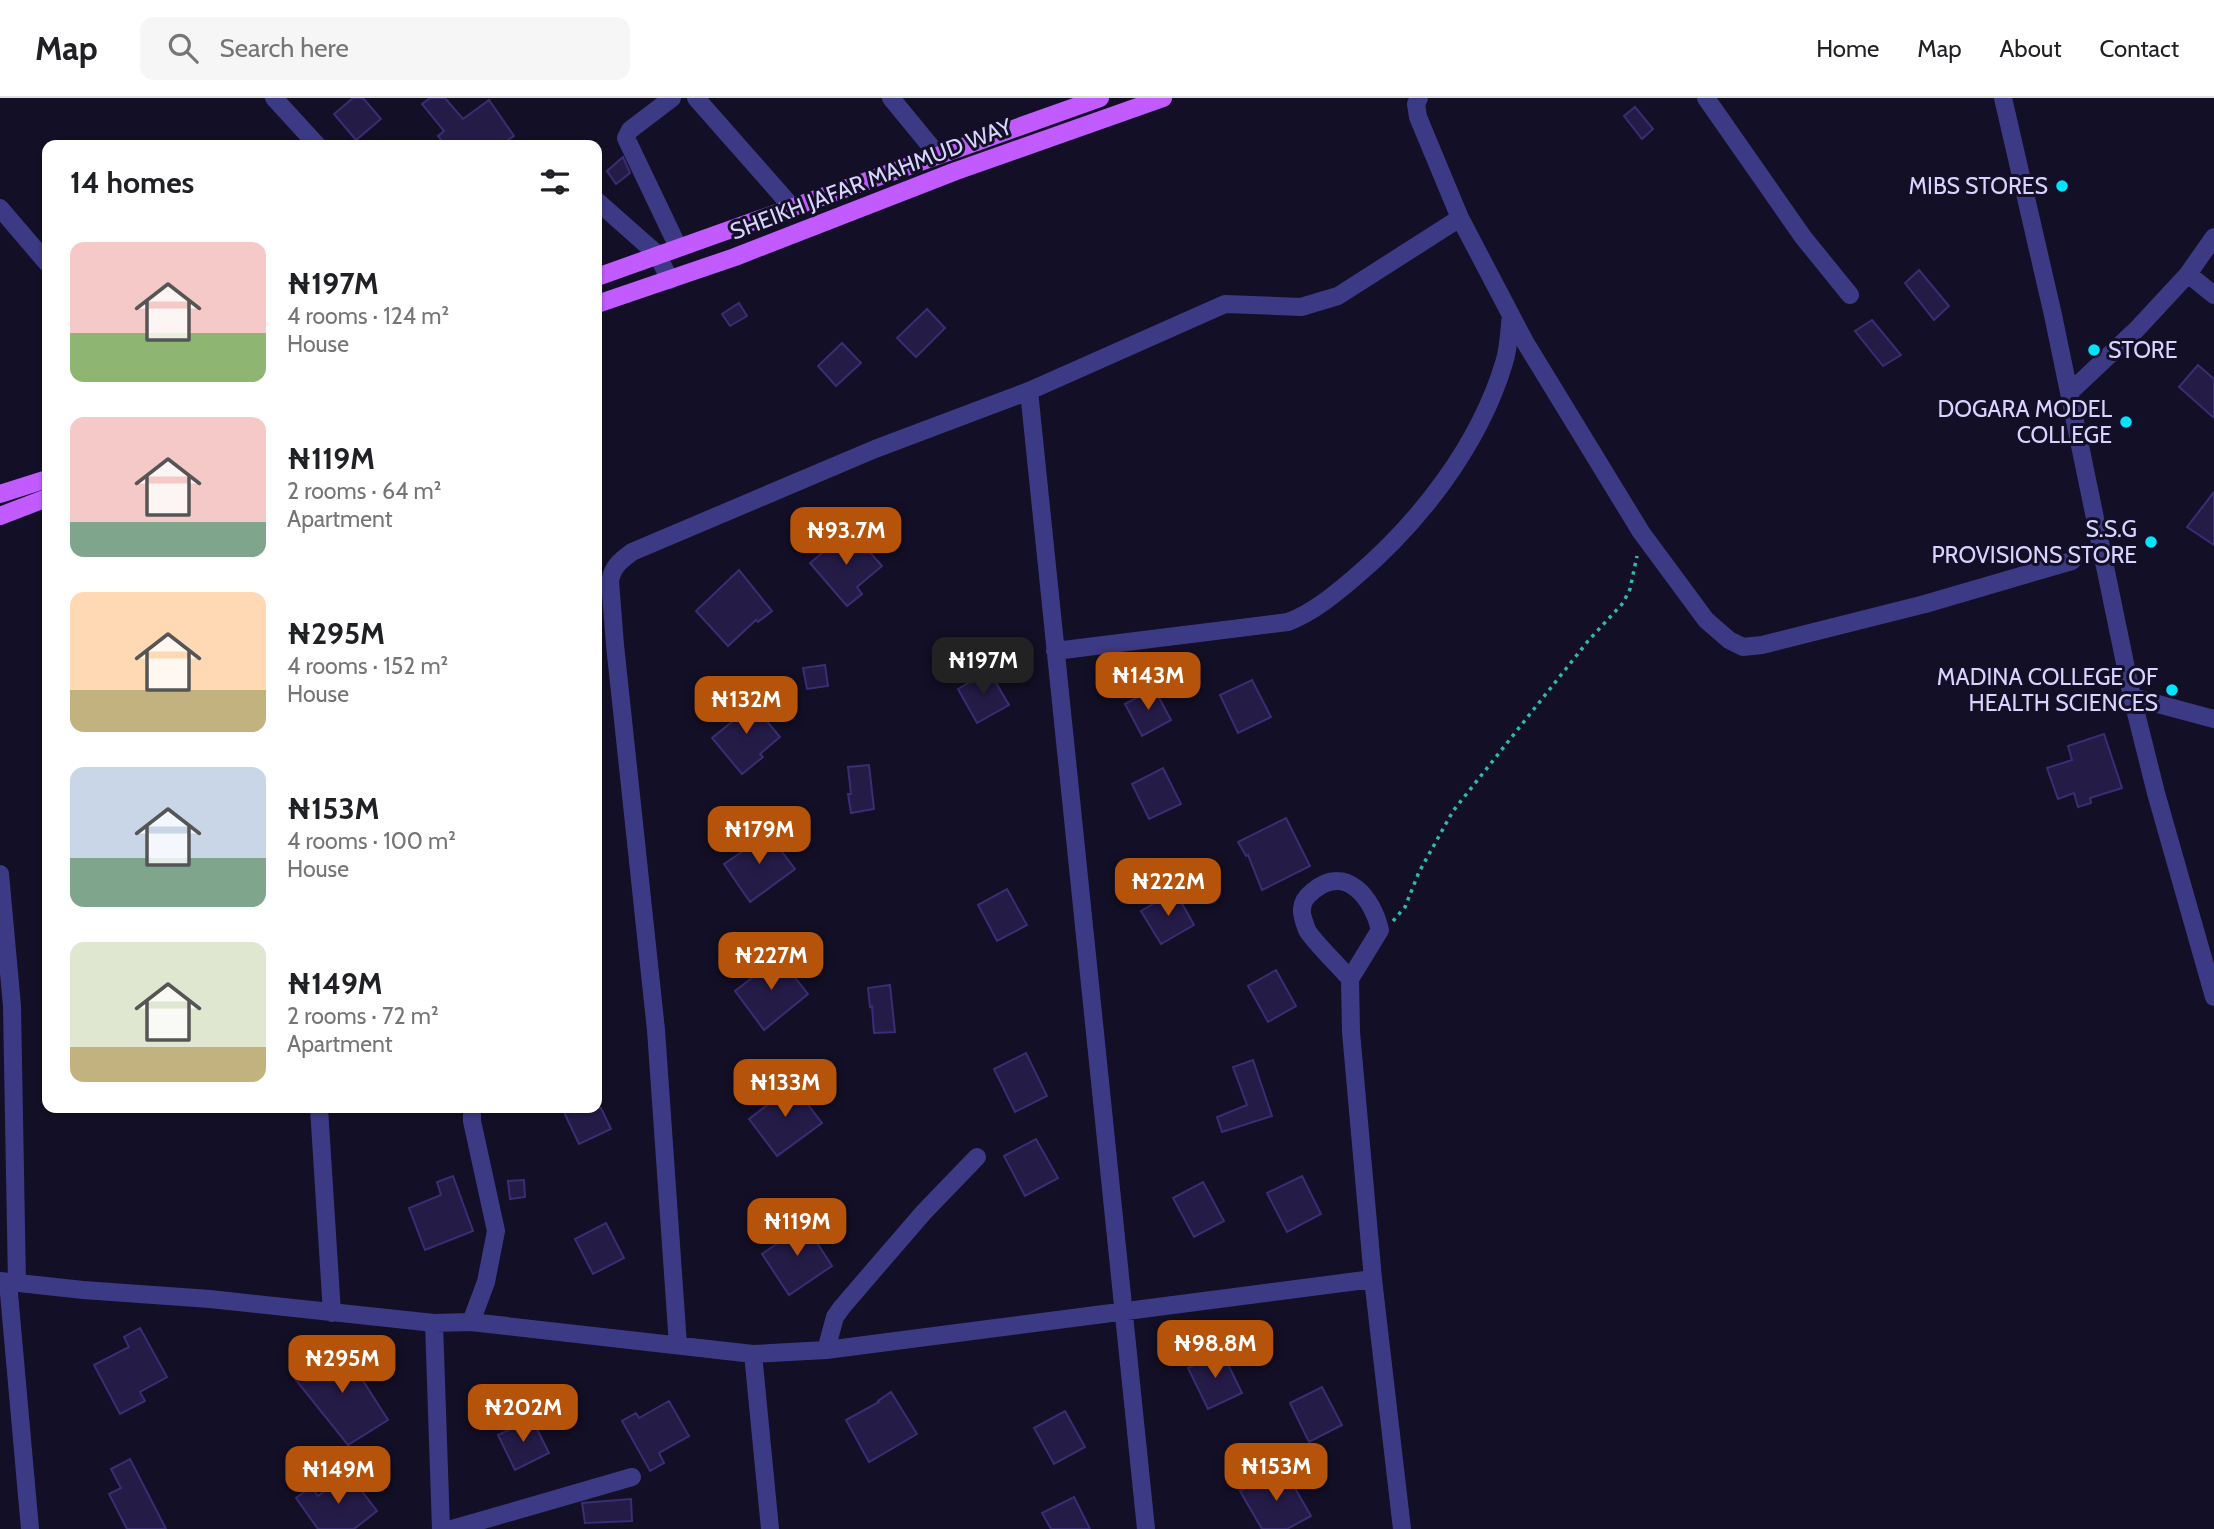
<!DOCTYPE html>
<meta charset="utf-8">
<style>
body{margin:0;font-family:Cabin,sans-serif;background:#f6f6f6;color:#202124;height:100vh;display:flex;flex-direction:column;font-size:26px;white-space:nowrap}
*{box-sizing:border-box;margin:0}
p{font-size:23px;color:#757577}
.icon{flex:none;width:38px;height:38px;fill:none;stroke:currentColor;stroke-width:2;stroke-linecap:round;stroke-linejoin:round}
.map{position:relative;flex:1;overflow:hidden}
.side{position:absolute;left:42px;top:42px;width:560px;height:973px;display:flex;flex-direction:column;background:#fff;border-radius:14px;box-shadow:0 2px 5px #0004}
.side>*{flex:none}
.price{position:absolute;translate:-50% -60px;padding:0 16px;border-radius:14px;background:#b45309;color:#fff;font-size:23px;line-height:46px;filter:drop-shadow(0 2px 4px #0008)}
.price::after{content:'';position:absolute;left:50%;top:42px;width:21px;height:16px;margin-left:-10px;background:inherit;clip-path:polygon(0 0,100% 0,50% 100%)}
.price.current{background:#222;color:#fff}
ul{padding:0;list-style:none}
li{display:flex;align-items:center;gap:21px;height:175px;padding:0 28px}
li span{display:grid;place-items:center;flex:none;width:196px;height:140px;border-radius:14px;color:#555}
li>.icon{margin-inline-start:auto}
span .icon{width:84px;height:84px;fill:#fffc;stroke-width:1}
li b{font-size:30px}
h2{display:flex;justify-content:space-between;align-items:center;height:84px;padding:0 28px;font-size:30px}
header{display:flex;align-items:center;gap:42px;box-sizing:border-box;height:98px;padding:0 35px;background:#fff;border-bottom:2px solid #e0e0e0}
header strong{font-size:33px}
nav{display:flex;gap:38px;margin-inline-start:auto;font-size:24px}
.search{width:490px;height:63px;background:#f6f6f6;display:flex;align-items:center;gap:18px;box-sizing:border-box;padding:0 24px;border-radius:14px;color:#757577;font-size:26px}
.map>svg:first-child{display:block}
</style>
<header>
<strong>Map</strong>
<div class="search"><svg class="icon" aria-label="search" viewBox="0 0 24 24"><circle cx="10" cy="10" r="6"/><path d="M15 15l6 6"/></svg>Search here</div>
<nav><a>Home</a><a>Map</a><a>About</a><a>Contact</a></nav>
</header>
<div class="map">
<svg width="2214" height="1431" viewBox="0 0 2214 1431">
<rect width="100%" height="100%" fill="#130f26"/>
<!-- building -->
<path fill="#241b47" stroke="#3b2d73" stroke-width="2" d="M 353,0 L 363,0 L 381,21 L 356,42 L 334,16 Z
M 430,0 L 445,0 L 463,21 L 489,2 L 514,38 L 501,47 L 445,47 L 438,38 L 444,33 L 422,6 Z
M 1635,9 L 1653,31 L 1642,41 L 1624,18 Z
M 623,59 L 630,75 L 616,86 L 607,73 Z
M 1919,172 L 1949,208 L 1934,222 L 1905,185 Z
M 739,205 L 747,218 L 730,228 L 722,216 Z
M 927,211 L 945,230 L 916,259 L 897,240 Z
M 1872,222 L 1901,257 L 1883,268 L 1855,233 Z
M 842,245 L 861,265 L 836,288 L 818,268 Z
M 2198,267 L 2214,281 L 2214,320 L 2179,289 Z
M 2214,394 L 2214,447 L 2187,429 Z
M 850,432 L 882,468 L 857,489 L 862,496 L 847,508 L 810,465 Z
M 739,472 L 772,513 L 758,524 L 756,522 L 728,548 L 696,513 Z
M 825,567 L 828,588 L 807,591 L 803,570 Z
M 989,573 L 1009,607 L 977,625 L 958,591 Z
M 1252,582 L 1271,619 L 1238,635 L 1220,597 Z
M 1154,590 L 1171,622 L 1142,638 L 1125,606 Z
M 745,597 L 780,639 L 760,656 L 763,659 L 742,676 L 712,640 L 739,618 L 732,609 Z
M 2104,636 L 2122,690 L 2090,700 L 2091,705 L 2078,709 L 2074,695 L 2058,701 L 2047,670 L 2072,662 L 2068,648 Z
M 869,667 L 874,711 L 851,715 L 848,696 L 851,696 L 848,669 Z
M 1163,670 L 1181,706 L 1149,721 L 1132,686 Z
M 1286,720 L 1310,768 L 1262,792 L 1248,757 L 1246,758 L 1238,744 Z
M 763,729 L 795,771 L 750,804 L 724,766 L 755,745 L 751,739 Z
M 1007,791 L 1027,827 L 997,843 L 978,807 Z
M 1175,793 L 1194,827 L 1161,846 L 1141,813 Z
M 774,853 L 808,896 L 764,932 L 735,893 L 765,870 L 760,864 Z
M 1276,872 L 1296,908 L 1268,924 L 1248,888 Z
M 890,887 L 895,934 L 874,935 L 872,908 L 870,909 L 868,890 Z
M 1026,955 L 1047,998 L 1015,1014 L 994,971 Z
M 1253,962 L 1272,1018 L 1222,1034 L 1217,1019 L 1247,1007 L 1233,969 Z
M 789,982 L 822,1025 L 777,1058 L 749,1021 L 779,998 L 775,993 Z
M 562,1010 L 601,1010 L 611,1031 L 579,1046 Z
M 1036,1041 L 1058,1080 L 1025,1098 L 1004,1058 Z
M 453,1078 L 473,1133 L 425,1152 L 409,1110 L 441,1097 L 437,1084 Z
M 1302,1078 L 1321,1116 L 1287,1134 L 1267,1095 Z
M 524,1082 L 525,1099 L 510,1101 L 508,1083 Z
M 1203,1084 L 1224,1123 L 1194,1139 L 1173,1100 Z
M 801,1120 L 832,1168 L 789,1197 L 762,1156 L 794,1134 L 789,1127 Z
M 606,1125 L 624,1160 L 593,1176 L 575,1141 Z
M 140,1230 L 167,1279 L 140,1294 L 145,1303 L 120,1316 L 94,1267 L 129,1249 L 124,1239 Z
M 339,1245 L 388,1322 L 348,1347 L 295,1281 Z
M 1222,1254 L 1242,1295 L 1208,1311 L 1188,1270 Z
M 1322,1289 L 1342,1327 L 1309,1344 L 1290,1305 Z
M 891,1294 L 917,1336 L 869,1364 L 846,1322 L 879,1304 L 878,1303 Z
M 669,1303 L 689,1338 L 659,1355 L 664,1365 L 650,1373 L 622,1323 L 636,1315 L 639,1320 Z
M 1065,1313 L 1085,1349 L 1054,1366 L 1034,1330 Z
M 532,1321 L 549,1355 L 515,1372 L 498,1337 Z
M 130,1361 L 166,1431 L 127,1431 L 109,1396 L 121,1390 L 111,1371 Z
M 1284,1371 L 1311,1418 L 1287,1431 L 1262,1431 L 1240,1393 L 1259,1382 L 1261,1386 Z
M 348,1375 L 377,1413 L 354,1431 L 318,1431 L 296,1400 L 311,1389 L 318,1398 Z
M 1074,1399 L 1090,1431 L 1051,1431 L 1042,1415 Z
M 631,1401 L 632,1423 L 585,1425 L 582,1405 Z"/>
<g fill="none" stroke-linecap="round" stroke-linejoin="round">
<!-- path -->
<path stroke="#2fb8b0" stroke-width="3.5" stroke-dasharray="3.5 5" stroke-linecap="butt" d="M 1393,823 L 1405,809 L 1419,774 L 1453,713 L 1588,543 L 1623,505 L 1630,491 L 1637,458"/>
<!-- minor -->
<path stroke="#3d3a85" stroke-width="18" d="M 274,0 L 317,47
M 672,0 L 630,32 L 626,40 L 678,149
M 696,0 L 792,109
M 891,0 L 937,56
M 1419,0 L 1416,6 L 1418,19 L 1460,120 L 1525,244 L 1641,434 L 1706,522 L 1729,542 L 1743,549 L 1762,547 L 1925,506 L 2072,463
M 1706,0 L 1803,139 L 1850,197
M 2003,0 L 2053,217 L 2132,599 L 2156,695 L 2214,899
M 597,103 L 657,156 L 670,182
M 0,110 L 47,165
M 2188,176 L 2214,197
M 1029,293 L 1146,1431
M 2069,295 L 2137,231 L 2188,176 L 2214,139
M 1055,553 L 1288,524 C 1312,515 1334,497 1354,480 C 1419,425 1479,348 1504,265 C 1509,250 1509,233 1511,217
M 2132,599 L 2214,621
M 0,776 L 12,908 L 17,1185
M 1350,881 C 1341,870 1312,842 1307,832 C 1305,826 1301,817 1302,811 C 1302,804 1308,797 1313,793 C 1346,765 1373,801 1380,832 L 1350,881 L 1351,934 L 1373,1181 L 1402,1431
M 319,1010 L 332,1215
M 0,1183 L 83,1192 L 210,1201 L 434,1225 L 471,1224 L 753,1256 L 826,1252 L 1373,1181
M 8,1184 L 30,1431
M 471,1224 L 486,1184 L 496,1133 L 472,1023 L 472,1010
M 434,1225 L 441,1431
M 678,1247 L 656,932 L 615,547 L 610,483 C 613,468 620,463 632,454 L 875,351 L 1029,293 L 1225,206 L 1301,209 L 1338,198 L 1460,120
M 826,1252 L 835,1219 L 842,1209 L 923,1115 L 977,1059
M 753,1256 L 770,1431
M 452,1431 L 632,1379"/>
<!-- major -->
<path stroke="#c25bff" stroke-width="18" d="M 597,179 L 1100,0
M 597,206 L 735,159 L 956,73 L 1163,0
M 0,396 L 47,381
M 0,418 L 47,400"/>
</g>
<!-- markers -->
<g fill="#00e5ff" stroke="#130f26" stroke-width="2.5">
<circle cx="2062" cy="88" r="7"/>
<circle cx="2094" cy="252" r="7"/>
<circle cx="2126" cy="324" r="7"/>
<circle cx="2151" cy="444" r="7"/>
<circle cx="2172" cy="592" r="7"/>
</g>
<g text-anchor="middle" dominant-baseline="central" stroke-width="6" stroke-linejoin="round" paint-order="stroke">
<!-- street labels -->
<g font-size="23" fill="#d9d4ff" stroke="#130f26">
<text transform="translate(871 81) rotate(-21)">SHEIKH JAFAR MAHMUD WAY</text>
</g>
<!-- poi labels -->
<g font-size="23" fill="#d9d4ff" stroke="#130f26" text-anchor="end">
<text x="2048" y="88">MIBS STORES</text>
<text x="2108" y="252" text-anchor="start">STORE</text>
<text x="2112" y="311">DOGARA MODEL<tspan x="2112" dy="26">COLLEGE</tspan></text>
<text x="2137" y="431">S.S.G<tspan x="2137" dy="26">PROVISIONS STORE</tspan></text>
<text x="2158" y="579">MADINA COLLEGE OF<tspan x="2158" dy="26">HEALTH SCIENCES</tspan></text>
</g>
</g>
</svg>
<b class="price" style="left:846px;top:469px">₦93.7M</b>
<b class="price current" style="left:983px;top:599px">₦197M</b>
<b class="price" style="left:1148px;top:614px">₦143M</b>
<b class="price" style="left:746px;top:638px">₦132M</b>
<b class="price" style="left:759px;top:768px">₦179M</b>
<b class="price" style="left:1168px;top:820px">₦222M</b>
<b class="price" style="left:771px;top:894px">₦227M</b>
<b class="price" style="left:785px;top:1021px">₦133M</b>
<b class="price" style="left:797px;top:1160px">₦119M</b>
<b class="price" style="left:1215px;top:1282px">₦98.8M</b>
<b class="price" style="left:342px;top:1297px">₦295M</b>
<b class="price" style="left:523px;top:1346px">₦202M</b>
<b class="price" style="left:1276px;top:1405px">₦153M</b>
<b class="price" style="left:338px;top:1408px">₦149M</b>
<section class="side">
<h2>14 homes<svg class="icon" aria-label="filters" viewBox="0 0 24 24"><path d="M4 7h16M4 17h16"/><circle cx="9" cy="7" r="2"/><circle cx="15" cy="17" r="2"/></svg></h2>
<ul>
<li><span style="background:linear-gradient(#f6c9c9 65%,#8fb573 0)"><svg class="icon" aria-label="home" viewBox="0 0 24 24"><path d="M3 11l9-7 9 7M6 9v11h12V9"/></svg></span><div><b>₦197M</b><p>4 rooms · 124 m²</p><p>House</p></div></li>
<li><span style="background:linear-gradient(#f6c9c9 75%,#7fa58c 0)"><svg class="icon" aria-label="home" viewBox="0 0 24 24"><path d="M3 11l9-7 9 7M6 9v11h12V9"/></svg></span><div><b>₦119M</b><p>2 rooms · 64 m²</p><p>Apartment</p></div></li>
<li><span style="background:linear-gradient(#ffd9b3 70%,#c2b280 0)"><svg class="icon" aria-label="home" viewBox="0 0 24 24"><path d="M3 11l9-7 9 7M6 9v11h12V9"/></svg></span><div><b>₦295M</b><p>4 rooms · 152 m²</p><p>House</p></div></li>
<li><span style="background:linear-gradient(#c9d6e8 65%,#7fa58c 0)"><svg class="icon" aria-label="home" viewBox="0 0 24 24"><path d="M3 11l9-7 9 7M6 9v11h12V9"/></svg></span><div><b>₦153M</b><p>4 rooms · 100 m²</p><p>House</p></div></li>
<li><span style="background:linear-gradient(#dfe7d0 75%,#c2b280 0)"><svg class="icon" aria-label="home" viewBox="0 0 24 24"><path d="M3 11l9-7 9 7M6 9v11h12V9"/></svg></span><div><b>₦149M</b><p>2 rooms · 72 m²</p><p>Apartment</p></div></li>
</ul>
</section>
</div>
